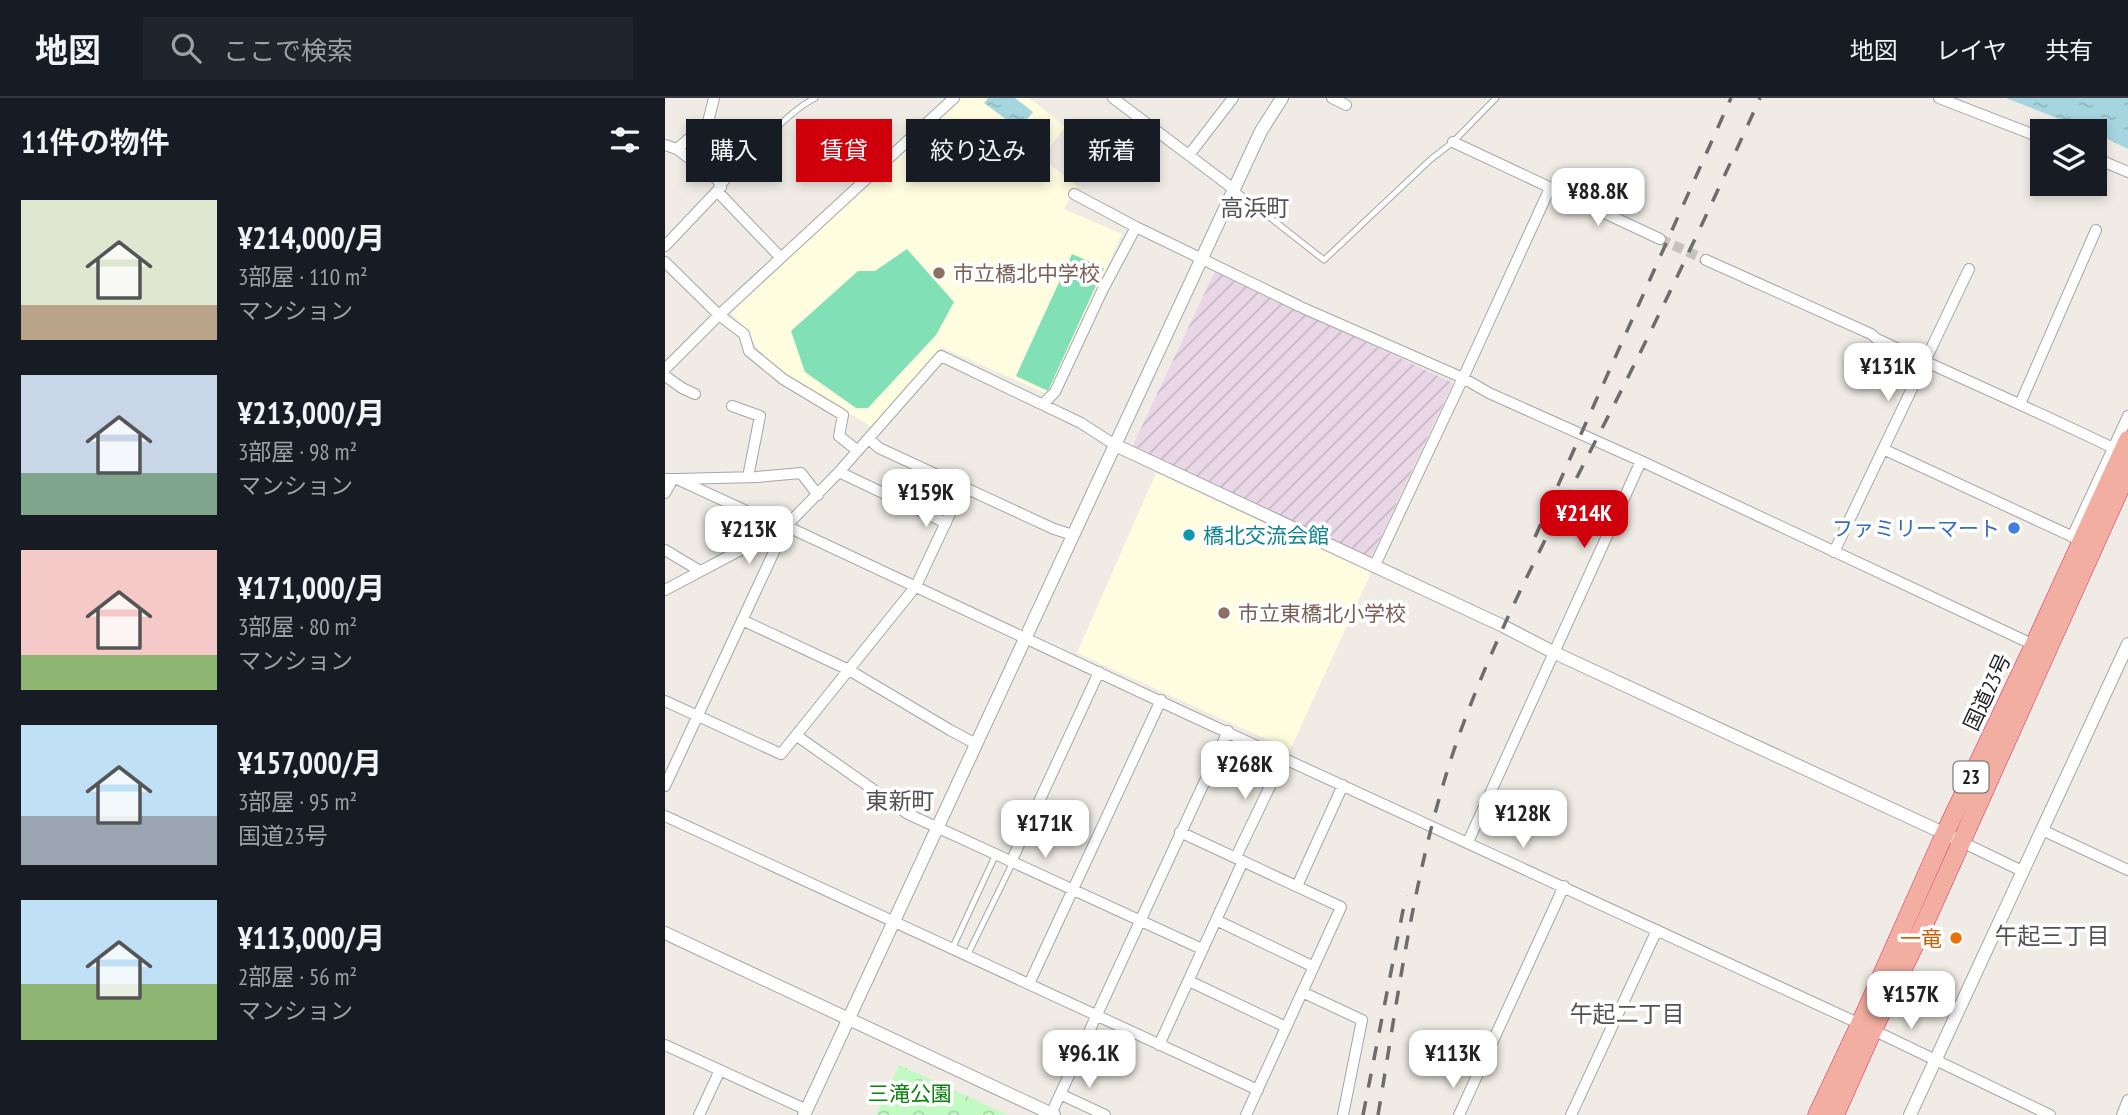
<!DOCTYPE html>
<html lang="ja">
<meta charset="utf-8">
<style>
body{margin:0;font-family:"PT Sans Narrow","Noto Sans JP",sans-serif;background:#20242c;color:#f1f3f6;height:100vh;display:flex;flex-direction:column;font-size:26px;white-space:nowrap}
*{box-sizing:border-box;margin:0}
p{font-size:23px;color:#9ea1a6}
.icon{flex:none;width:38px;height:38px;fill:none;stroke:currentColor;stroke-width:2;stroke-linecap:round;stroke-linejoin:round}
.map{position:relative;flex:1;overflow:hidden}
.side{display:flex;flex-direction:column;background:#171b24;width:665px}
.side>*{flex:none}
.top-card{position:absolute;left:21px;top:21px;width:665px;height:63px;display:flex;gap:14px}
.tools{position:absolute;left:1365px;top:21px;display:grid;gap:14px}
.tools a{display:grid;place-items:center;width:77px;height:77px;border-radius:0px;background:#171b24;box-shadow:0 4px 10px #0003;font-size:35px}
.price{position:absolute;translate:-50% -60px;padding:0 16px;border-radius:14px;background:#fff;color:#222;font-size:23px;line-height:46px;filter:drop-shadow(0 2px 4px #0008)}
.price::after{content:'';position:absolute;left:50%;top:42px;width:21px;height:16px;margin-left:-10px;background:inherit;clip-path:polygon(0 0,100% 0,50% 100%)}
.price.current{background:#cf000b;color:#fff}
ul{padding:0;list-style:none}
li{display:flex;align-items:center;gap:21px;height:175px;padding:0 21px}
li span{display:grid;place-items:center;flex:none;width:196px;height:140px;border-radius:0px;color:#555}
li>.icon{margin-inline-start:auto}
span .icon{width:84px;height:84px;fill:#fffc;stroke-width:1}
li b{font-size:30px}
h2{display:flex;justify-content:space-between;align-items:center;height:84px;padding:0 21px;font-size:30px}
.tag{padding:0 24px;border-radius:0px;background:#171b24;box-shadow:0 4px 10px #0003;font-size:24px;line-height:63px}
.tag.current{background:#cf000b;color:#fff}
header{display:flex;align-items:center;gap:42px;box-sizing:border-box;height:98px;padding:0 35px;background:#171b24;border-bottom:2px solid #363941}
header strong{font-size:33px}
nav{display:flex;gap:38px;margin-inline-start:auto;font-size:24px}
.search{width:490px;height:63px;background:#20242c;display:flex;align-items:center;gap:18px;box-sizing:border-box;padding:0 24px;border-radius:0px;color:#9ea1a6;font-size:26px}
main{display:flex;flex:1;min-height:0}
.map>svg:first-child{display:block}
</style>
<header>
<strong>地図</strong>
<div class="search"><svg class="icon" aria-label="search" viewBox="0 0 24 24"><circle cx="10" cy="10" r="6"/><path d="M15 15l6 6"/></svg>ここで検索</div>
<nav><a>地図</a><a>レイヤ</a><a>共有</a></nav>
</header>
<main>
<section class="side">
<h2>11件の物件<svg class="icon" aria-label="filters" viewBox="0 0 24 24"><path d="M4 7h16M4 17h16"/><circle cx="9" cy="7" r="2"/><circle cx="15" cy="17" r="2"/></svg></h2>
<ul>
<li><span style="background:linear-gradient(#dfe7d0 75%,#b9a48a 0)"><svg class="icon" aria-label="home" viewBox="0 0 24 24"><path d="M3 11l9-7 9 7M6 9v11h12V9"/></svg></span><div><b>¥214,000/月</b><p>3部屋 · 110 m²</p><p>マンション</p></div></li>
<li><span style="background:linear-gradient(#c9d6e8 70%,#7fa58c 0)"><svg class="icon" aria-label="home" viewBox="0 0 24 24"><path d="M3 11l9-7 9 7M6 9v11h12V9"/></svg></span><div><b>¥213,000/月</b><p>3部屋 · 98 m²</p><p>マンション</p></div></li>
<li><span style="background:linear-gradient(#f6c9c9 75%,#8fb573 0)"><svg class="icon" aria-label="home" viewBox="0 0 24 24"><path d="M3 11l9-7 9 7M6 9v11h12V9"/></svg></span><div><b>¥171,000/月</b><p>3部屋 · 80 m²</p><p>マンション</p></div></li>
<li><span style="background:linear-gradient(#bfe0f5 65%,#9aa5b1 0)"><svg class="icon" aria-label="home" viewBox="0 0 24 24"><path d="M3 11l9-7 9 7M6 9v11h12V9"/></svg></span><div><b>¥157,000/月</b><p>3部屋 · 95 m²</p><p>国道23号</p></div></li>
<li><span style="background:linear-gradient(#bfe0f5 60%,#8fb573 0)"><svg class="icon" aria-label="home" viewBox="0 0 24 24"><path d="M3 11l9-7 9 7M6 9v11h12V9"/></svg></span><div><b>¥113,000/月</b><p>2部屋 · 56 m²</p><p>マンション</p></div></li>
</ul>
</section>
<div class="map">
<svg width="1463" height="1017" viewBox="0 0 1463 1017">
<defs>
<pattern id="industrial-furrows" width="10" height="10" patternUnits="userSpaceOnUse" patternTransform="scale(1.75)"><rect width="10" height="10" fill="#e9d7e7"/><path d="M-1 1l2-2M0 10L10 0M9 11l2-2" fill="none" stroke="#c7b8c6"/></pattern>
<pattern id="park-crowns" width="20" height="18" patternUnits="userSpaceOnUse" patternTransform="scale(1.75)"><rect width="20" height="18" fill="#c2fac4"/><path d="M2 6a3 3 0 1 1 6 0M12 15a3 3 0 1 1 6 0" fill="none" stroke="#a6d6a8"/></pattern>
<pattern id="water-ripples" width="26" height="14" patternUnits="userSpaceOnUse" patternTransform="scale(1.75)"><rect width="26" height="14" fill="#a5d5de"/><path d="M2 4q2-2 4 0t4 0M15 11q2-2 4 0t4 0" fill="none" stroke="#8eb6be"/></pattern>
</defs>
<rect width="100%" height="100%" fill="#f0ece5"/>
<!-- industrial -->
<path fill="url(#industrial-furrows)" d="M 550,173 L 788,285 L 706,460 L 467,349 Z"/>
<!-- education -->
<path fill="#fffde0" d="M 295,0 L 364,0 L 401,29 L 376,59 L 412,88 L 399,111 L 457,136 L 386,292 L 380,295 L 276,249 L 209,330 L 124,280 L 92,250 L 83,233 L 66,215 Z
M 491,375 L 706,475 L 625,652 L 412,555 Z"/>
<!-- park -->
<path fill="url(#park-crowns)" d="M 234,967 L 343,1017 L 211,1017 Z"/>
<!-- pitch -->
<path fill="#82e0b7" d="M 242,151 L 289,204 L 271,237 L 203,310 L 191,310 L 140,274 L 126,233 L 193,173 L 210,173 Z
M 407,156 L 439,170 L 383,293 L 351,278 Z"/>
<!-- water -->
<path fill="url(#water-ripples)" d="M 323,0 L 350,0 L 368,14 L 354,31 L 319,5 Z
M 1341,0 L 1463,0 L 1463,51 L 1430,35 L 1430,33 L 1425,33 Z"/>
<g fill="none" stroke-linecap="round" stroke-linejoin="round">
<!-- minor-tunnel -->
<path stroke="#c6c3bd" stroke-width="10" stroke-dasharray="10 5" stroke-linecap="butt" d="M 995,141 L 1041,162"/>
<defs>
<path id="service" d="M 56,89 C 83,62 117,17 150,0
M 570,92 L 659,162 L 765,62 L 788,44 L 831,0
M 287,851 L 331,756
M 302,858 L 348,764"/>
<path id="minor" d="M 448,0 L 570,92
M 667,0 L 681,7
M 1274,0 L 1377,40
M 788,44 L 995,141
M 0,47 L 12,51 L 53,82 L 56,89 L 0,148
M 12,51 L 43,24 L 49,0
M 524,57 L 568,0
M 1430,60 L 1463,74
M 52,93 L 116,160
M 409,96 L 471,129
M 1041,162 L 1206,236 L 1212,241 C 1290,278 1370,312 1448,350
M 0,164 L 54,217 L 79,236 L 84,253 L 118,281 L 178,317 L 174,338 L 193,353
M 638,210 L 798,280 L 824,295 L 976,363 L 1369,547
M 0,271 L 54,217 L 289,0
M 0,278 L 17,290 L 30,296
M 378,306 L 390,294 L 437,193 L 471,129 L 634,208
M 1355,306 L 1431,132
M 67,308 L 95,318 L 83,379
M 204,341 L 214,350 L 389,431 L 408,437
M 1218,351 L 1417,443
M 174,374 L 281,425
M 0,381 L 12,381 L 118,430
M 12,381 L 92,379 L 136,375 L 153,397
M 0,395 L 8,381
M 121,428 L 520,615 L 1195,926
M 1407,439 L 1463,318
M 0,452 L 35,473
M 1169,454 L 1304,171
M 709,469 L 798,280 L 885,90
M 0,492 L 121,428 L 174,374 L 276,258 L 416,325 L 450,347
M 77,522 L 184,572 L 285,632 L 311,646
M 0,603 L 116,656 L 251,488 L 298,388
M 132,638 L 243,716 L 537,851
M 0,688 L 121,428
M 0,718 L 593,992
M 1377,732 L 1463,772
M 515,734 L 676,809 L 581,1017
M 803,744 L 976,363
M 1297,744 L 1357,773
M 571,759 L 619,659
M 346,764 L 434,574
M 632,788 L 678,687
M 551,822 L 649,869
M 524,883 L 621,929
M 364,886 L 496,602
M 637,894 L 697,922 L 678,1017
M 1208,932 L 1385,1017
M 0,947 L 142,1012
M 494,947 L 578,763
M 395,996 L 440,1017
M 386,1016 L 563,633
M 34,1017 L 55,972
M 794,1017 L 899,788
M 906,1017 L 992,832
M 1457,1017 L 1463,1002"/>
<path id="tertiary" d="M 450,347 L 596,33 L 617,0
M 0,835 L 389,1017
M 139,1017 L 450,347 L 838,528 L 890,555 L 1287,739
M 1245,1017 L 1463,546"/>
<path id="trunk" d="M 1152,1017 L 1195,926 L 1280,735 L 1369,547 L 1463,342
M 1170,1017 L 1208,932 L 1255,836 L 1463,373"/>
</defs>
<!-- service casing -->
<use href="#service" stroke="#a6a6a6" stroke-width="7"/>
<!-- minor casing -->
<use href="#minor" stroke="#a6a6a6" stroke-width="12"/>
<!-- tertiary casing -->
<use href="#tertiary" stroke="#a6a6a6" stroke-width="14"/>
<!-- trunk casing -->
<use href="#trunk" stroke="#de236d" stroke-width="19"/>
<!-- service -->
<use href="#service" stroke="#fff" stroke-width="5"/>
<!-- minor -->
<use href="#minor" stroke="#fff" stroke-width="10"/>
<!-- tertiary -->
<use href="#tertiary" stroke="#fff" stroke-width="12"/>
<!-- trunk -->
<use href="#trunk" stroke="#f2aea0" stroke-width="18"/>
<!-- rail -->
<path stroke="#6d6d6d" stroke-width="3.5" stroke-dasharray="14 14" stroke-linecap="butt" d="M 870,439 L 1066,0
M 698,1017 L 741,797
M 713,1017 C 734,893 750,766 791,646 C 828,540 880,442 931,342 C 989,230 1043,115 1095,0"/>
</g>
<!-- markers -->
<g fill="#8d6e63" stroke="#fff" stroke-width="2.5">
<circle cx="274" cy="175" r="7"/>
<circle cx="559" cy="515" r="7"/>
</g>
<circle fill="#3f7fe0" stroke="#fff" stroke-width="2.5" cx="1349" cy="430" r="7"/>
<circle fill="#0f9aa8" stroke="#fff" stroke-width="2.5" cx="524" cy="437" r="7"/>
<circle fill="#e8710a" stroke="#fff" stroke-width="2.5" cx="1291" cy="840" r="7"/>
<g text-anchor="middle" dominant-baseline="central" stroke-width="7" stroke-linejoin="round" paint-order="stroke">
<!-- shield labels -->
<rect fill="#fff" stroke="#626262" stroke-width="2" x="1288.5" y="663.5" width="35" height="31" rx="5"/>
<g font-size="19" font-weight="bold" fill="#1f1f1f">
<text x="1306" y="679">23</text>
</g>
<!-- education labels -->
<g font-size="21" fill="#785e54" stroke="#fff" text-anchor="start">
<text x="288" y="175">市立橋北中学校</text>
<text x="573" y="515">市立東橋北小学校</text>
</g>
<!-- shop labels -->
<g font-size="21" fill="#366cbe" stroke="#fff" text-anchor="end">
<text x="1335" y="430">ファミリーマート</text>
</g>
<!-- culture labels -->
<g font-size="21" fill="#0d838f" stroke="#fff" text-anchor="start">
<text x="538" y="437">橋北交流会館</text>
</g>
<!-- street labels -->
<g font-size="21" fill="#1f1f1f" stroke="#fff">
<text transform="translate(1322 594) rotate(-65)">国道23号</text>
</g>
<!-- food labels -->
<g font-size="21" fill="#c56008" stroke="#fff" text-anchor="end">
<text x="1277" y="840">一竜</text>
</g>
<!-- park labels -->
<g font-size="21" fill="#0a810d" stroke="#fff">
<text x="245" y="995">三滝公園</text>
</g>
<!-- neighbourhood labels -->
<g font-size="23" fill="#525252" stroke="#fff">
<text x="590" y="109">高浜町</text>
<text x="235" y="702">東新町</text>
<text x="1387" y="837">午起三丁目</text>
<text x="962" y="915">午起二丁目</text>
</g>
</g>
</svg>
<div class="tools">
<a><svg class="icon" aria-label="layers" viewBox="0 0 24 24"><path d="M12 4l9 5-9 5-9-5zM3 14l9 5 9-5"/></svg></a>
</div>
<b class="price" style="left:933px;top:130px">¥88.8K</b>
<b class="price" style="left:1223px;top:305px">¥131K</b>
<b class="price" style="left:261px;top:431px">¥159K</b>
<b class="price current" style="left:919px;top:452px">¥214K</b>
<b class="price" style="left:84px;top:468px">¥213K</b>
<b class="price" style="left:580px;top:703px">¥268K</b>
<b class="price" style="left:858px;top:752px">¥128K</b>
<b class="price" style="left:380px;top:762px">¥171K</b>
<b class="price" style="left:1246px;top:933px">¥157K</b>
<b class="price" style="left:424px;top:992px">¥96.1K</b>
<b class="price" style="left:788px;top:992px">¥113K</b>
<div class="top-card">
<a class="tag">購入</a>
<a class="tag current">賃貸</a>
<a class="tag">絞り込み</a>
<a class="tag">新着</a>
</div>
</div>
</main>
